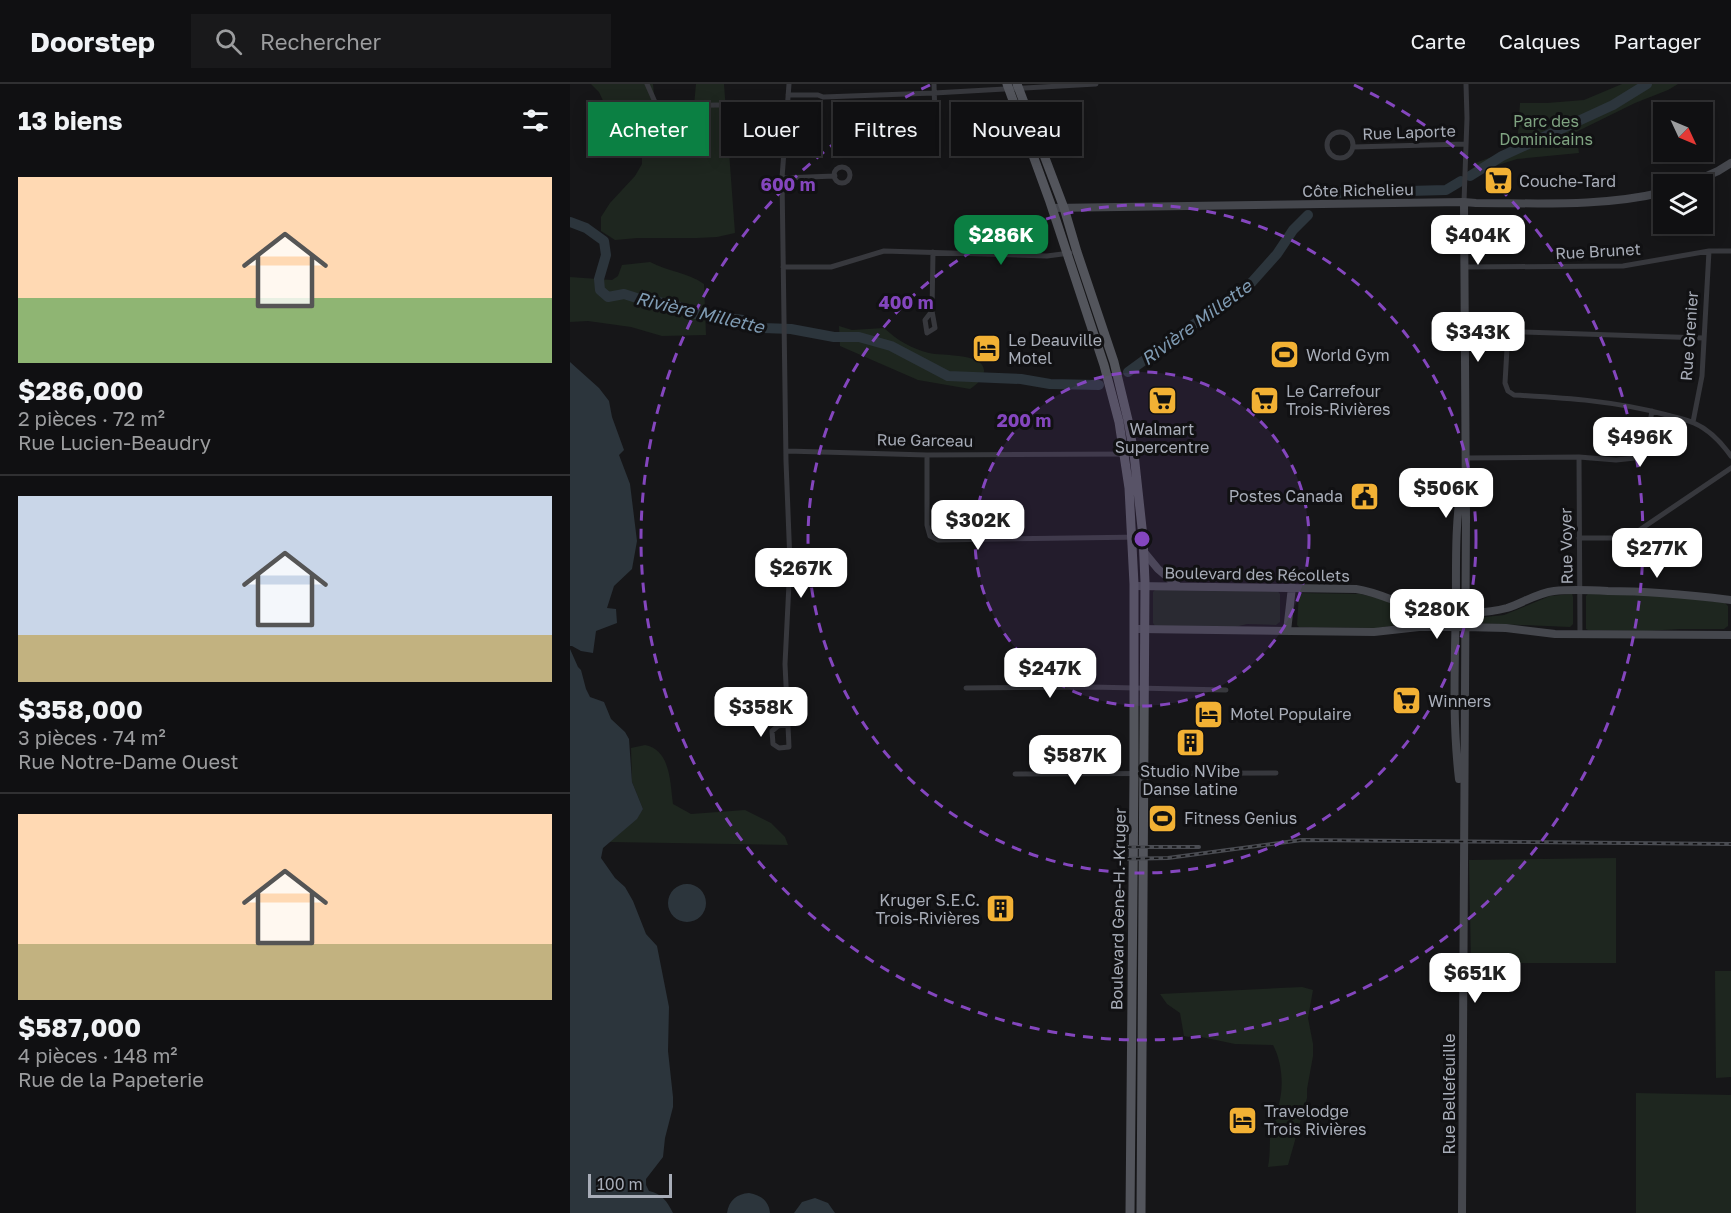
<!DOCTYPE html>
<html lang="fr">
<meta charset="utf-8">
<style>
body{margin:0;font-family:"Golos Text",sans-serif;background:#19191b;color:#f1f3f6;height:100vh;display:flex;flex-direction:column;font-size:22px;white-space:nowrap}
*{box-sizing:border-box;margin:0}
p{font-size:20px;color:#9c9d9f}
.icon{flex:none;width:33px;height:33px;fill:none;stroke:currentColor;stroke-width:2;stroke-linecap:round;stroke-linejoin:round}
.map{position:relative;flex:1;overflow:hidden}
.panel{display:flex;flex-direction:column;background:#101012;width:570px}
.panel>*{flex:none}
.banner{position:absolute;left:18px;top:18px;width:570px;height:54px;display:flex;gap:12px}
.needle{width:39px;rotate:134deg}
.buttons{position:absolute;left:1083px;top:18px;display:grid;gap:12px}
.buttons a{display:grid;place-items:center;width:60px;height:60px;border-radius:0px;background:#101012;box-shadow:0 3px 15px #0003,0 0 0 2px #303032;font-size:30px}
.scale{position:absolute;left:18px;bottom:15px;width:84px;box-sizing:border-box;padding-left:6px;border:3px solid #a8adb8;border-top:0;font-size:16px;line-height:21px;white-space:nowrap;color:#a8adb8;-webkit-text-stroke:4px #111113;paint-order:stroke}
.price{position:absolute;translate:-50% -51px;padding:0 14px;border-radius:12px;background:#fff;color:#222;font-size:20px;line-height:39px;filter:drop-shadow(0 2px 3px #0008)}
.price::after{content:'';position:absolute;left:50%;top:36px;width:18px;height:14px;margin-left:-9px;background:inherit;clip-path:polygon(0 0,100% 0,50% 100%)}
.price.current{background:#0b8043;color:#fff}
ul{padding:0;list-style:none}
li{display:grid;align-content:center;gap:12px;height:318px;padding:0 18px}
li+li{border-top:2px solid #303032}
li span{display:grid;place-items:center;height:186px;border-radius:0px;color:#555}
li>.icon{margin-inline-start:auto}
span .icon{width:108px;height:108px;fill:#fffc;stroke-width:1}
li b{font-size:26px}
h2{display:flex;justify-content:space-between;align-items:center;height:72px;padding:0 18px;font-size:26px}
.chip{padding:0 21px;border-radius:0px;background:#101012;box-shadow:0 3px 15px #0003,0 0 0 2px #303032;font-size:21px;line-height:54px}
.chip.current{background:#0b8043;color:#fff}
header{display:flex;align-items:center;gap:36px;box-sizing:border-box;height:84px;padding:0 30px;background:#101012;border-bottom:2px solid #303032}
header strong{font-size:28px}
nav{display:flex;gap:33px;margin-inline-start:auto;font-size:21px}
.search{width:420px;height:54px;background:#19191b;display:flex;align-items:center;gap:15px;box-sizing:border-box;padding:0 21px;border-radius:0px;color:#9c9d9f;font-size:22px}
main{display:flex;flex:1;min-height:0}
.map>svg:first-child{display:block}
</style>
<header>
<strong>Doorstep</strong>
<div class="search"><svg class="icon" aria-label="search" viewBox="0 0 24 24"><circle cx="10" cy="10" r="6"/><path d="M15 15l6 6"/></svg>Rechercher</div>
<nav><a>Carte</a><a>Calques</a><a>Partager</a></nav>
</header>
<main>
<section class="panel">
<h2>13 biens<svg class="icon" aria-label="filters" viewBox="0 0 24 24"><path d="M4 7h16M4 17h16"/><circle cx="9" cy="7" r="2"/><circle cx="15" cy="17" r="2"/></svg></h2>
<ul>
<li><span style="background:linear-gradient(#ffd9b3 65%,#8fb573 0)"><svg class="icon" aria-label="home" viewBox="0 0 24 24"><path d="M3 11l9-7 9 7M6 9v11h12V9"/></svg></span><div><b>$286,000</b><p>2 pièces · 72 m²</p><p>Rue Lucien-Beaudry</p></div></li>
<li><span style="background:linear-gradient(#c9d6e8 75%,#c2b280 0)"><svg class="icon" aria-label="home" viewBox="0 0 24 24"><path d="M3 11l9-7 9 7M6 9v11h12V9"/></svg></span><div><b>$358,000</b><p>3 pièces · 74 m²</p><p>Rue Notre-Dame Ouest</p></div></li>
<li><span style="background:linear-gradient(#ffd9b3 70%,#c2b280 0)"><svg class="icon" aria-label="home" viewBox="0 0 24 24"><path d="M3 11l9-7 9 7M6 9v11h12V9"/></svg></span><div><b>$587,000</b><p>4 pièces · 148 m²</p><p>Rue de la Papeterie</p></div></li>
</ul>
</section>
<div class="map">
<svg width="1161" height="1129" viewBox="0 0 1161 1129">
<rect width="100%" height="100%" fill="#161618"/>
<!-- green -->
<path fill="#1e261f" d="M 21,0 L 83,0 L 85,22 L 124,22 L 126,0 L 154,0 L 165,149 L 147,153 L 127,154 L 67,154 L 45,156 L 31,147 L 31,133 L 40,119 L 65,92 L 72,80 L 72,62 L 69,55 L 48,41 L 36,23 L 29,8 Z
M 1052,0 L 1108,0 L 1098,6 L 1065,19 L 1006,48 L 1009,69 L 947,75 L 909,87 L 905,79 L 947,64 L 950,19 L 977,19 L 1014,16 Z
M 80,178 C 99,188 117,188 134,200 L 136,251 L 92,252 L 61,243 L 18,237 L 0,238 L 0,193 L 42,196 L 48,192 L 52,181 Z
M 269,242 L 282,246 L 314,244 C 327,256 342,265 359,269 C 371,272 415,269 414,287 C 413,296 407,300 400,305 L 348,296 L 270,262 Z
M 585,506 L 707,506 L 710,510 L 710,538 L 706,541 L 677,540 L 665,543 L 585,542 L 583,539 L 583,508 Z
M 729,509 L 791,510 L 815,516 L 847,529 L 875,532 L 859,532 L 858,535 L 875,537 L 852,537 L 807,544 L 729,543 L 727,541 Z
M 1002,510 L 1003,513 L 1003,540 L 1000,543 L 906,539 L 906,534 L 934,531 L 980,512 Z
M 1018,510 L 1101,512 L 1155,519 L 1158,522 L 1158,542 L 1154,545 L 1110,545 L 1076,547 L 1018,546 L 1016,545 L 1016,512 Z
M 75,661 C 101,666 100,699 103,720 L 121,730 L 175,726 L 201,739 L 215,753 L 218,761 L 39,758 L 66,735 L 73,725 L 62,698 L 61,664 Z
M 1046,774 L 1046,879 L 901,879 L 899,776 Z
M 1145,887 L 1161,887 L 1161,993 L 1146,994 Z
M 732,903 L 743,906 L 738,934 L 743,960 L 743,972 L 737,1005 L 737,1014 L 718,1081 L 698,1083 C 701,1068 699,1052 701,1036 C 702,1030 708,1027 709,1020 C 714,1001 712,978 703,961 L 665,960 L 622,951 L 619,953 L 614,952 L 610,929 L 597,920 L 590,910 Z
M 1066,1009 L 1161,1011 L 1161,1129 L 1066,1129 Z"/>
<!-- water -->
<path fill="#2c353c" d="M 0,278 L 29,304 L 39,317 L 42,333 L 54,366 L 49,371 L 60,400 L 67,457 L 62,485 L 44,502 L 37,524 L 46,525 L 47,539 L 26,547 L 23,569 L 11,567 L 2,562 L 0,562 Z
M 0,565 L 8,583 L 11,586 L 16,605 L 20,613 L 34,618 L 41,635 L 55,648 L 59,655 L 62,698 L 73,725 L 67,735 L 33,764 L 31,774 L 45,794 L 55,803 L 63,817 L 76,850 L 87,862 L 99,923 L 98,967 L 103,1013 L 103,1023 L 95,1054 L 93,1073 L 76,1095 L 76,1101 L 79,1107 C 92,1110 97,1117 103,1129 L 0,1129 Z
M98 819a19 19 0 1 1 38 0a19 19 0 1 1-38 0Z
M 179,1109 C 191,1111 199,1117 200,1129 L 157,1129 C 159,1116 167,1110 179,1109 Z
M 245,1114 L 258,1119 L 265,1129 L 224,1129 L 232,1118 Z"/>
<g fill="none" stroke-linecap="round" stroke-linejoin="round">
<!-- river -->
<path stroke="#2c353c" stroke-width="10" d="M 900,92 L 932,72 L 1043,21 L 1077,0
M 762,109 L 876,106 L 891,97
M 0,138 L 16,144 L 34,157 L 36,171 L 29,195 L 30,206 L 38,213 L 54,210 L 73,216 L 85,217 L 111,223 L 119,229 L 173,236 L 193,244 L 221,245 L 264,253 L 289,253 L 321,262 L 378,292 L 451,295 L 480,300 L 529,301
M 558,288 L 682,198 L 707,170 L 723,146 L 738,131"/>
<!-- street -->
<path stroke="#37383d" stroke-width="5" d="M 77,0 L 85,18 L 90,22 L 217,20
M 364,0 L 366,67
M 218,11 L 248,11 L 253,13 L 364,9 L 526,0
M757 61a13 13 0 1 1 26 0a13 13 0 1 1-26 0Z
M 783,63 L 896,60
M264 91a8 8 0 1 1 16 0a8 8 0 1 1-16 0Z
M 212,94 L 265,92
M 894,118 L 897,34 L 896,0
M 213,183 L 261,183 L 314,167 L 477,172 L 500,169
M 895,183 L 1053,182 L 1139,167 L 1161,167
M 362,227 L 355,236 L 357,249 L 365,244 L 362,227 L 363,168
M 895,246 L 1133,254
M 938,247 L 935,299 L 938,307 L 944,311 C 996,314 1047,317 1097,331 C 1105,333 1115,335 1124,339 C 1140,346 1151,358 1161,372
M 1123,338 L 1132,292 L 1139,167
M 217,367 L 357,371 L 564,370
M 357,371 L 357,441 L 360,452 L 368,456 L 573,453
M 1009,373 L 1010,550
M 896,374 L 1009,373 L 1046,376 L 1065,374 L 1076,360 L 1082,327
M 1009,454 L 1050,454 L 1065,449 L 1161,384
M 396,604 L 521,603 L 656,606
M 218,640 L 208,642 L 202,647 L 203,660 L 209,664 L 219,663 L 215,580 L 220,479 L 216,377 L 212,94 L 219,0
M 445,690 L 706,689"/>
<!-- secondary -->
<path stroke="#45474d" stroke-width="8" d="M 1119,100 L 1148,87 L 1161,79
M 482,124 L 894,118 L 906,119 C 968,119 1033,123 1094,108
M 574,468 L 588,485 L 608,502
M 564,502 L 786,505 C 815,509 839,527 869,528 C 891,529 915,530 937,524 C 953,519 967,509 984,507 C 1002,505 1020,506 1038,507 C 1080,507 1120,511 1161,516
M 569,545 L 804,548 L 849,543 L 895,543 L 936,544 L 985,550 L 1161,551
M 717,547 L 722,503
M 889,695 C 882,636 885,576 886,517 C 886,478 885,437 892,398
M 892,1129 L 896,435 L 894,118"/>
<!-- primary -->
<path stroke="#53555c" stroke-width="9" d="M 437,0 L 480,118 L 534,281 L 549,338 L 559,404 L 564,500 L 564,691 L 560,1129
M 447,0 L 494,124 L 507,168 L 544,278 L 558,336 L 564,370 L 573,453 L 575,498 L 571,1129"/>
<defs>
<path id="rail" d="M 548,763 L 629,763
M 548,775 L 598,774 L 732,756 L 1161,760"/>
</defs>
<!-- rail casing -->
<use href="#rail" stroke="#4a4c52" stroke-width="4"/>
<!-- rail -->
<use href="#rail" stroke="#111113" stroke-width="1.5" stroke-dasharray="4.5" stroke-linecap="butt"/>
</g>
<!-- distance rings -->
<circle cx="572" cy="455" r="167" fill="#8446be" fill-opacity=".12"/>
<g fill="none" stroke="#8446be" stroke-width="3" stroke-dasharray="10 8">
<circle cx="572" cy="455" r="167"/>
<circle cx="572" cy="455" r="334"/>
<path d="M784 1A501 501 0 1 1 360 1"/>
</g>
<!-- icons -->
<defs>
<symbol id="supermarket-square" viewBox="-11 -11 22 22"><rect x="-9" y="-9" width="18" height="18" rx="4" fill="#f2b134" stroke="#111113"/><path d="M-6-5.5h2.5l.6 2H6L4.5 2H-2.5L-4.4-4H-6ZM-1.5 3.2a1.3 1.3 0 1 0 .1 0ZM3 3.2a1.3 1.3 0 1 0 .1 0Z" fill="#111"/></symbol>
<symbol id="hotel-square" viewBox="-11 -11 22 22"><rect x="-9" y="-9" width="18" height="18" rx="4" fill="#f2b134" stroke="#111113"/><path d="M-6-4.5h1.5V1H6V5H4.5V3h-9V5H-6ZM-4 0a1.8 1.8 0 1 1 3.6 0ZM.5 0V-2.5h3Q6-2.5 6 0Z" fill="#111"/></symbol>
<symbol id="stadium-square" viewBox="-11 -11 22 22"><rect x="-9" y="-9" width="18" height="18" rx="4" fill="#f2b134" stroke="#111113"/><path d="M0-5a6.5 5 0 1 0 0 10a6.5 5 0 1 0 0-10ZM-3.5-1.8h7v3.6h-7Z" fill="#111"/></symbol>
<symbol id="civic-square" viewBox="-11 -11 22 22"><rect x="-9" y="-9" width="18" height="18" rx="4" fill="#f2b134" stroke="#111113"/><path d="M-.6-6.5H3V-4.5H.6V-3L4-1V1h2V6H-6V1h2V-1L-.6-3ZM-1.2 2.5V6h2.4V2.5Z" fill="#111"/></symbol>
<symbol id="building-square" viewBox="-11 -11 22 22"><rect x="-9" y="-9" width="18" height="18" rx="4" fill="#f2b134" stroke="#111113"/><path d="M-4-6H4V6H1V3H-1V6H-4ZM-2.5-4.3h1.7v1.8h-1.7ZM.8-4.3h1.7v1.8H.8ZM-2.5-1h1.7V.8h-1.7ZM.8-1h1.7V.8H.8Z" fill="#111"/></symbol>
</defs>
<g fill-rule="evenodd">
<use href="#supermarket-square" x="912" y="80" width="33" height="33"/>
<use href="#hotel-square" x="400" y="248" width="33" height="33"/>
<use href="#stadium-square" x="698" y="254" width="33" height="33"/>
<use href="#supermarket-square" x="678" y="300" width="33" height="33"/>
<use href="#supermarket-square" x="576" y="300" width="33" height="33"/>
<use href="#civic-square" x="778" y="396" width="33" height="33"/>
<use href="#supermarket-square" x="820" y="600" width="33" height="33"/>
<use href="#hotel-square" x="622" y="614" width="33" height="33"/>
<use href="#building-square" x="604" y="642" width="33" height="33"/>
<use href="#stadium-square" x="576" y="718" width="33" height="33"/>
<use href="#building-square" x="414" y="808" width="33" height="33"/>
<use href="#hotel-square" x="656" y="1020" width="33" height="33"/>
</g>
<g text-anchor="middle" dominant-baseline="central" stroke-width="6" stroke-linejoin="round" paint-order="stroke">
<!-- park labels -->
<g font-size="16" fill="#7fa381" stroke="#111113">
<text x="976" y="37">Parc des<tspan x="976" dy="18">Dominicains</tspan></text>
</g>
<!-- street labels -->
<g font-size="16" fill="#a8adb8" stroke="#111113">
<text transform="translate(839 48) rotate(-2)">Rue Laporte</text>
<text transform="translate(788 106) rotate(-1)">Côte Richelieu</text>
<text transform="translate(1028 167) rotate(-3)">Rue Brunet</text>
<text transform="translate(1119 252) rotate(-86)">Rue Grenier</text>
<text transform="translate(355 356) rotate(1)">Rue Garceau</text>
<text transform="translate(996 462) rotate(-91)">Rue Voyer</text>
<text transform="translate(687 490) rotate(1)">Boulevard des Récollets</text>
<text transform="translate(548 825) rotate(-89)">Boulevard Gene-H.-Kruger</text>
<text transform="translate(879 1010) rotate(-90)">Rue Bellefeuille</text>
</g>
<!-- poi labels -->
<g font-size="16" fill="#a8adb8" stroke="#111113" text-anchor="start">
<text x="949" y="97">Couche-Tard</text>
<text x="438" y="256">Le Deauville<tspan x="438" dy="18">Motel</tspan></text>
<text x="736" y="271">World Gym</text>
<text x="716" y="307">Le Carrefour<tspan x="716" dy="18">Trois-Rivières</tspan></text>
<text x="592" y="345" text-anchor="middle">Walmart<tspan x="592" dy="18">Supercentre</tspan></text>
<text x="773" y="412" text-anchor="end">Postes Canada</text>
<text x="858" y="617">Winners</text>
<text x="660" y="630">Motel Populaire</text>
<text x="620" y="687" text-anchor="middle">Studio NVibe<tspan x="620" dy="18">Danse latine</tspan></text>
<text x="614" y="734">Fitness Genius</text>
<text x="410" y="816" text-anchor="end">Kruger S.E.C.<tspan x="410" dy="18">Trois-Rivières</tspan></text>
<text x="694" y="1027">Travelodge<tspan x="694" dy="18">Trois Rivières</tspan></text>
</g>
<!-- water labels -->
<g font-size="18" font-style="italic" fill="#7f9bb3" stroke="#111113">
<text transform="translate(130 228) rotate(13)">Rivière Millette</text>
<text transform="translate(626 238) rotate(-36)">Rivière Millette</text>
</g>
</g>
<circle cx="572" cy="455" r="9" fill="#8446be" stroke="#111113" stroke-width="3"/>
<g font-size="18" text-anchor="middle" font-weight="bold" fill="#8446be" stroke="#111113" stroke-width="6" stroke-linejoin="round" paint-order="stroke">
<text x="218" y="107">600 m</text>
<text x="336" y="225">400 m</text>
<text x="454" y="343">200 m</text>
</g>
</svg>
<div class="buttons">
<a><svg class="needle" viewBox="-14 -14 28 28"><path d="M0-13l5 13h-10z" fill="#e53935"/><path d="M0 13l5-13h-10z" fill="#9c9d9f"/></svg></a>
<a><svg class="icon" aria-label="layers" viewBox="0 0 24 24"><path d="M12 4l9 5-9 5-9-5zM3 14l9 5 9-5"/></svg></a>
</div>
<div class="scale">100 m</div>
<b class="price current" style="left:431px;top:182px">$286K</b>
<b class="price" style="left:908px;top:182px">$404K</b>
<b class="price" style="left:908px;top:279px">$343K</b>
<b class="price" style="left:1070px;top:384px">$496K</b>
<b class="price" style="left:876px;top:435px">$506K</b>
<b class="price" style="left:408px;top:467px">$302K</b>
<b class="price" style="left:1087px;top:495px">$277K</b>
<b class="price" style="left:231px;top:515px">$267K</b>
<b class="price" style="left:867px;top:556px">$280K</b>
<b class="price" style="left:480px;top:615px">$247K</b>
<b class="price" style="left:191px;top:654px">$358K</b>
<b class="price" style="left:505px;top:702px">$587K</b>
<b class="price" style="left:905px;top:920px">$651K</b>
<div class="banner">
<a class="chip current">Acheter</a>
<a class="chip">Louer</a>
<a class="chip">Filtres</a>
<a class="chip">Nouveau</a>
</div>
</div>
</main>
